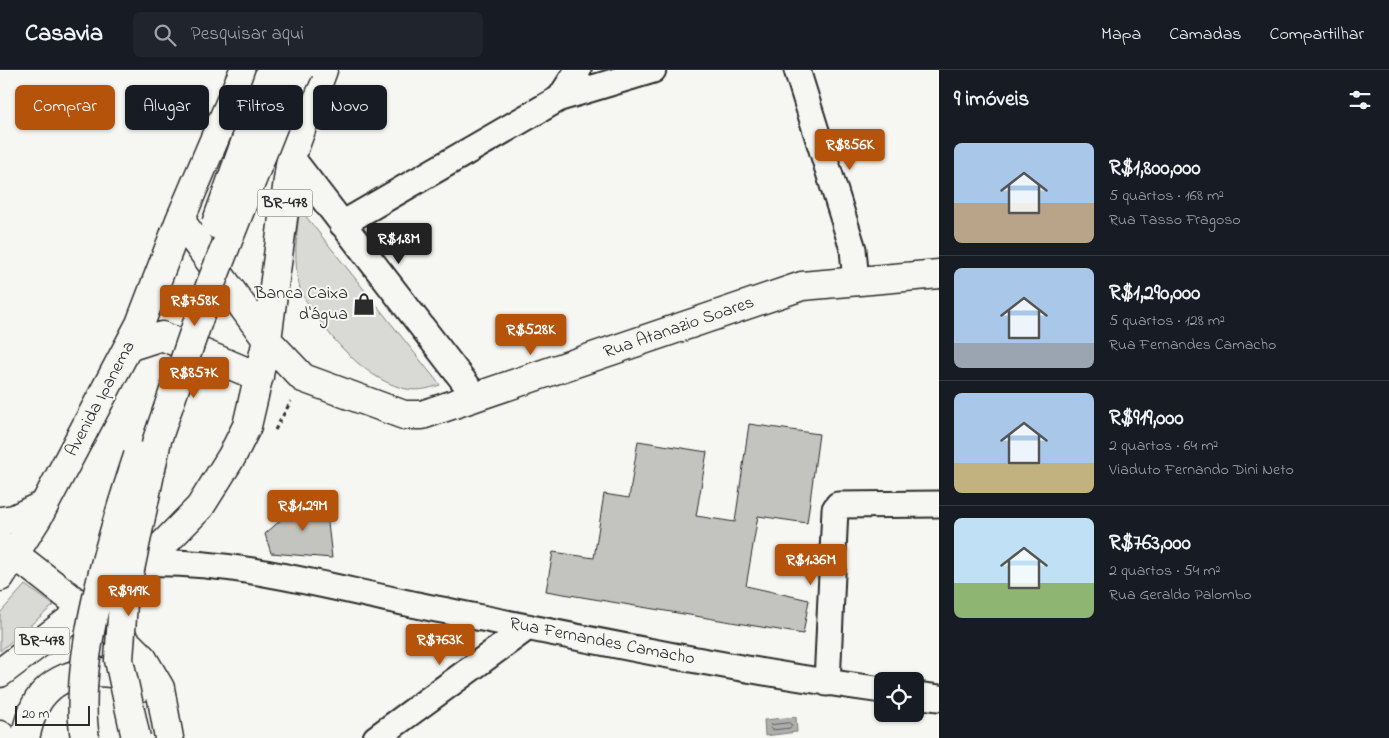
<!DOCTYPE html>
<html lang="pt">
<meta charset="utf-8">
<style>
body{margin:0;font-family:"Indie Flower",sans-serif;background:#20242c;color:#f1f3f6;height:100vh;display:flex;flex-direction:column;font-size:19px;white-space:nowrap}
*{box-sizing:border-box;margin:0}
p{font-size:16px;color:#9ea1a6}
.icon{flex:none;width:28px;height:28px;fill:none;stroke:currentColor;stroke-width:2;stroke-linecap:round;stroke-linejoin:round}
.map{position:relative;flex:1;overflow:hidden}
.drawer{display:flex;flex-direction:column;background:#171b24;width:450px}
.drawer>*{flex:none}
.top-card{position:absolute;left:15px;top:15px;width:475px;height:45px;display:flex;gap:10px}
.controls{position:absolute;left:874px;top:602px;display:grid;gap:10px}
.controls a{display:grid;place-items:center;width:50px;height:50px;border-radius:8px;background:#171b24;box-shadow:0 1px 4px #0004;font-size:25px}
.scale{position:absolute;left:15px;bottom:12px;width:75px;box-sizing:border-box;padding-left:5px;border:2px solid #2b2b2b;border-top:0;font-size:14px;line-height:18px;white-space:nowrap;color:#2b2b2b;-webkit-text-stroke:4px #f6f6f2;paint-order:stroke}
.price{position:absolute;translate:-50% -42px;padding:0 11px;border-radius:5px;background:#b45309;color:#fff;font-size:16px;line-height:32px;filter:drop-shadow(0 1px 2px #0008)}
.price::after{content:'';position:absolute;left:50%;top:30px;width:15px;height:11px;margin-left:-8px;background:inherit;clip-path:polygon(0 0,100% 0,50% 100%)}
.price.on{background:#222;color:#fff}
ul{padding:0;list-style:none}
li{display:flex;align-items:center;gap:15px;height:125px;padding:0 15px}
li+li{border-top:1px solid #363941}
li span{display:grid;place-items:center;flex:none;width:140px;height:100px;border-radius:8px;color:#555}
li>.icon{margin-inline-start:auto}
span .icon{width:60px;height:60px;fill:#fffc;stroke-width:1}
li b{font-size:21px}
h2{display:flex;justify-content:space-between;align-items:center;height:60px;padding:0 15px;font-size:21px}
.tag{padding:0 18px;border-radius:8px;background:#171b24;box-shadow:0 1px 4px #0004;font-size:18px;line-height:45px}
.tag.on{background:#b45309;color:#fff}
header{display:flex;align-items:center;gap:30px;box-sizing:border-box;height:70px;padding:0 25px;background:#171b24;border-bottom:1px solid #363941}
header strong{font-size:24px}
nav{display:flex;gap:28px;margin-inline-start:auto;font-size:18px}
.search{width:350px;height:45px;background:#20242c;display:flex;align-items:center;gap:12px;box-sizing:border-box;padding:0 18px;border-radius:8px;color:#9ea1a6;font-size:19px}
main{display:flex;flex:1;min-height:0}
.map>svg:first-child{display:block}
</style>
<header>
<strong>Casavia</strong>
<div class="search"><svg class="icon" aria-label="search" viewBox="0 0 24 24"><circle cx="10" cy="10" r="6"/><path d="M15 15l6 6"/></svg>Pesquisar aqui</div>
<nav><a>Mapa</a><a>Camadas</a><a>Compartilhar</a></nav>
</header>
<main>
<div class="map">
<svg width="939" height="668" viewBox="0 0 939 668">
<rect width="100%" height="100%" fill="#f6f6f2"/>
<filter id="ink" filterUnits="userSpaceOnUse"><feTurbulence type="fractalNoise" baseFrequency=".02" numOctaves="2"/><feDisplacementMap in="SourceGraphic" scale="10" xChannelSelector="R" yChannelSelector="G"/><feConvolveMatrix kernelMatrix="1 2 1 2 8 2 1 2 1" color-interpolation-filters="sRGB"/></filter>
<g filter="url(#ink)">
<!-- green -->
<path fill="#d9d9d5" stroke="#828280" d="M 300,139 L 440,315 C 427,319 416,322 402,318 C 363,307 330,268 309,235 C 306,230 301,225 300,219 C 293,191 296,166 300,139 Z
M 25,515 L 54,535 L 0,581 L 0,543 Z"/>
<!-- water -->
<path fill="#aeaeab" stroke="#7a7a78" d="M 796,647 L 797,662 L 765,666 L 764,650 Z"/>
<g fill="none" stroke-linecap="round" stroke-linejoin="round">
<!-- shore -->
<path stroke="#5f5f5e" stroke-width="1" d="M 789,653 L 792,655 L 790,658 L 772,660 L 770,658 L 771,655 Z"/>
</g>
<!-- building -->
<path fill="#c3c3c0" stroke="#2b2b2b" d="M 749,354 L 819,364 L 807,453 L 758,446 L 746,516 L 809,530 L 803,564 L 546,521 L 553,482 L 594,488 L 604,424 L 629,428 L 638,371 L 707,382 L 696,446 L 735,452 Z
M 325,427 L 332,488 L 271,483 L 265,464 L 291,441 Z"/>
<g fill="none" stroke-linecap="round" stroke-linejoin="round">
<defs>
<path id="minor" d="M 797,0 L 853,179 L 856,212
M 560,28 L 578,0
M 291,87 L 476,327
M 342,154 L 560,28 L 653,0
M 145,493 C 236,490 328,517 417,535 C 572,566 726,599 882,620
M 827,613 L 835,439 L 838,435 L 939,434
M 915,625 L 939,628
M 376,668 L 528,557"/>
<path id="major" d="M 180,150 L 267,270 L 303,308 L 404,345 L 422,345 L 802,216 L 939,204
M 128,277 L 162,266 L 259,307
M 0,451 L 14,449 L 45,434
M 0,473 L 122,568 L 143,589 L 160,618 L 169,668
M 0,507 L 38,447 L 140,254 L 180,150 L 244,0
M 0,603 L 145,493 L 200,437 L 232,386 L 247,356 L 267,270 L 291,87 L 323,0
M 0,665 L 3,668
M 25,668 C 29,652 33,634 45,622 C 67,598 116,595 141,617"/>
</defs>
<!-- minor casing -->
<use href="#minor" stroke="#2b2b2b" stroke-width="29"/>
<!-- major casing -->
<use href="#major" stroke="#2b2b2b" stroke-width="31"/>
<!-- path -->
<path stroke="#2b2b2b" stroke-width="3" stroke-dasharray="4 4" stroke-linecap="butt" d="M 275,360 L 291,331"/>
<!-- minor -->
<use href="#minor" stroke="#f6f6f2" stroke-width="25"/>
<!-- major -->
<use href="#major" stroke="#f6f6f2" stroke-width="28"/>
<defs>
<path id="major-bridge" d="M 216,154 L 271,0
M 85,668 C 72,591 113,461 138,386
M 136,668 L 119,590 L 123,533 L 157,370 L 210,216 L 274,54 L 299,0"/>
</defs>
<!-- major-bridge casing -->
<use href="#major-bridge" stroke="#2b2b2b" stroke-width="31" stroke-linecap="butt"/>
<!-- major-bridge -->
<use href="#major-bridge" stroke="#f6f6f2" stroke-width="28"/>
</g>
</g>
<!-- icons -->
<defs>
<symbol id="shop-bare" viewBox="-9 -9 18 18"><path d="M-5-2.5h2.3a2.7 3.5 0 0 1 5.4 0H5L5.5 6h-11ZM-1.5-2.5h3a1.5 2.3 0 0 0-3 0Z" fill="#2b2b2b" stroke="#f6f6f2" stroke-width="2.5" paint-order="stroke"/></symbol>
</defs>
<g fill-rule="evenodd">
<use href="#shop-bare" x="348" y="218" width="32" height="32"/>
</g>
<g text-anchor="middle" dominant-baseline="central" stroke-width="4" stroke-linejoin="round" paint-order="stroke">
<!-- shield labels -->
<g fill="#f6f6f2" stroke="#686867" stroke-width="1">
<rect x="257.5" y="119.5" width="55" height="27" rx="4"/>
<rect x="14.5" y="557.5" width="55" height="27" rx="4"/>
</g>
<g font-size="16" font-weight="bold" fill="#2b2b2b">
<text x="285" y="133">BR-478</text>
<text x="42" y="571">BR-478</text>
</g>
<!-- poi labels -->
<g font-size="18" fill="#2b2b2b" stroke="#f6f6f2" text-anchor="end">
<text x="348" y="224">Banca Caixa<tspan x="348" dy="21">d'água</tspan></text>
</g>
<!-- street labels -->
<g font-size="18" fill="#2b2b2b" stroke="#f6f6f2">
<text transform="translate(679 258) rotate(-19)">Rua Atanazio Soares</text>
<text transform="translate(101 329) rotate(-62)">Avenida Ipanema</text>
<text transform="translate(602 572) rotate(11)">Rua Fernandes Camacho</text>
</g>
</g>
</svg>
<div class="controls">
<a><svg class="icon" aria-label="locate" viewBox="0 0 24 24"><circle cx="12" cy="12" r="6"/><path d="M12 2v4M12 18v4M2 12h4M18 12h4"/></svg></a>
</div>
<div class="scale">20 m</div>
<b class="price" style="left:850px;top:101px">R$856K</b>
<b class="price on" style="left:399px;top:195px">R$1.8M</b>
<b class="price" style="left:195px;top:257px">R$758K</b>
<b class="price" style="left:531px;top:286px">R$528K</b>
<b class="price" style="left:194px;top:329px">R$857K</b>
<b class="price" style="left:303px;top:462px">R$1.29M</b>
<b class="price" style="left:811px;top:516px">R$1.36M</b>
<b class="price" style="left:129px;top:547px">R$919K</b>
<b class="price" style="left:440px;top:596px">R$763K</b>
<div class="top-card">
<a class="tag on">Comprar</a>
<a class="tag">Alugar</a>
<a class="tag">Filtros</a>
<a class="tag">Novo</a>
</div>
</div>
<section class="drawer">
<h2>9 imóveis<svg class="icon" aria-label="filters" viewBox="0 0 24 24"><path d="M4 7h16M4 17h16"/><circle cx="9" cy="7" r="2"/><circle cx="15" cy="17" r="2"/></svg></h2>
<ul>
<li><span style="background:linear-gradient(#a9c7e8 60%,#b9a48a 0)"><svg class="icon" aria-label="home" viewBox="0 0 24 24"><path d="M3 11l9-7 9 7M6 9v11h12V9"/></svg></span><div><b>R$1,800,000</b><p>5 quartos · 168 m²</p><p>Rua Tasso Fragoso</p></div></li>
<li><span style="background:linear-gradient(#a9c7e8 75%,#9aa5b1 0)"><svg class="icon" aria-label="home" viewBox="0 0 24 24"><path d="M3 11l9-7 9 7M6 9v11h12V9"/></svg></span><div><b>R$1,290,000</b><p>5 quartos · 128 m²</p><p>Rua Fernandes Camacho</p></div></li>
<li><span style="background:linear-gradient(#a9c7e8 70%,#c2b280 0)"><svg class="icon" aria-label="home" viewBox="0 0 24 24"><path d="M3 11l9-7 9 7M6 9v11h12V9"/></svg></span><div><b>R$919,000</b><p>2 quartos · 64 m²</p><p>Viaduto Fernando Dini Neto</p></div></li>
<li><span style="background:linear-gradient(#bfe0f5 65%,#8fb573 0)"><svg class="icon" aria-label="home" viewBox="0 0 24 24"><path d="M3 11l9-7 9 7M6 9v11h12V9"/></svg></span><div><b>R$763,000</b><p>2 quartos · 54 m²</p><p>Rua Geraldo Palombo</p></div></li>
</ul>
</section>
</main>
